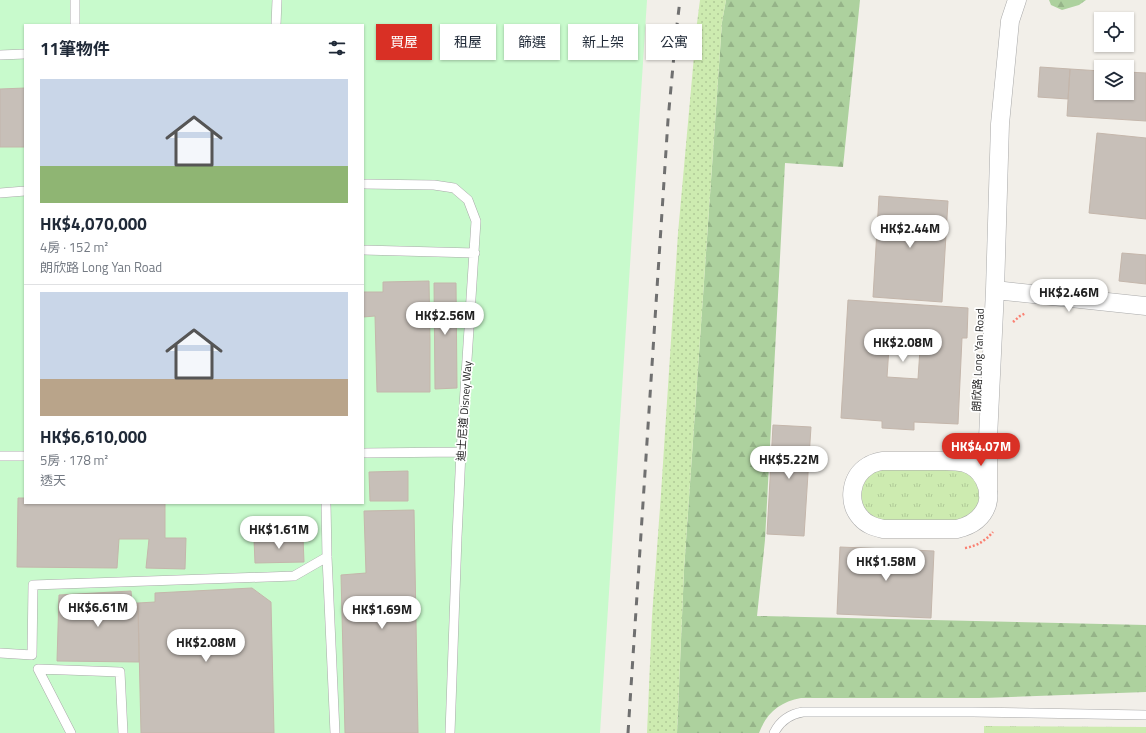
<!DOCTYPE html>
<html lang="zh-TW">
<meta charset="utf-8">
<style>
body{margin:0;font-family:"Titillium Web","Noto Sans TC",sans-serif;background:#f6f6f7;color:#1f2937;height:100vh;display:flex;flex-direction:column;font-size:15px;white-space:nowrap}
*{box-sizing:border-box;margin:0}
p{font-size:13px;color:#747a83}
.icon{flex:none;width:22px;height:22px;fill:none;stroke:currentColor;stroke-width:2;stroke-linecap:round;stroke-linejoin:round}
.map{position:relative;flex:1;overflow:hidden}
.drawer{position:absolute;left:24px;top:24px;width:340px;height:480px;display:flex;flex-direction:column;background:#fff;border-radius:0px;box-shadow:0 1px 3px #0004}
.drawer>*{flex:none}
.guide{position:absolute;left:376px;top:24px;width:380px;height:36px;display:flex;gap:8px}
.tools{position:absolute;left:1094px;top:12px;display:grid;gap:8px}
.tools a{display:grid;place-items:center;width:40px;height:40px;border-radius:0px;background:#fff;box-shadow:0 1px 3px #0004;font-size:20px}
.price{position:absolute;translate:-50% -34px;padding:0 9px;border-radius:14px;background:#fff;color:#222;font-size:13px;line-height:26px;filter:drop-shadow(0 1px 2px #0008)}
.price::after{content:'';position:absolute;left:50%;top:24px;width:12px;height:9px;margin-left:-6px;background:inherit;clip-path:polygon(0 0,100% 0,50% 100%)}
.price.current{background:#d93025;color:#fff}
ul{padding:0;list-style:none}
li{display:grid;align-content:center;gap:8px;height:212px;padding:0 16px}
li+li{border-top:1px solid #e0e1e3}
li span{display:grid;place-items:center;height:124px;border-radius:0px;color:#555}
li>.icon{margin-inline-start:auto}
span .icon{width:72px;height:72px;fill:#fffc;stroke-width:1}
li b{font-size:17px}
h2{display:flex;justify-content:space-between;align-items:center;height:48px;padding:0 16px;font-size:17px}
.tag{padding:0 14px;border-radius:0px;background:#fff;box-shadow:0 1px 3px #0004;font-size:14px;line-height:36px}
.tag.current{background:#d93025;color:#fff}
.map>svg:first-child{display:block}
</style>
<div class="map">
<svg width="1146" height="733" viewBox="0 0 1146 733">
<defs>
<pattern id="grass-tufts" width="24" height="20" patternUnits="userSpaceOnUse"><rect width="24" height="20" fill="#cdebb0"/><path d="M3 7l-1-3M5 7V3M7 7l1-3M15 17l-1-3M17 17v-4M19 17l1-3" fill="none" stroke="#b0c997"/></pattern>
<pattern id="forest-firs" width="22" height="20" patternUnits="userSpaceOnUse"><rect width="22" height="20" fill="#add19e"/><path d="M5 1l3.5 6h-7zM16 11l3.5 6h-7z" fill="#95b388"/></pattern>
<pattern id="garden-dots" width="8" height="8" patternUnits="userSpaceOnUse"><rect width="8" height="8" fill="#cdebb0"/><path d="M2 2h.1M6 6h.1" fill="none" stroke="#b0c997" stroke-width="1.8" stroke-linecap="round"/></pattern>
</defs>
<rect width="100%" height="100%" fill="#f2efe9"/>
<!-- grass -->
<path fill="url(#grass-tufts)" d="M 875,467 L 955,467 L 971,472 L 982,494 L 977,510 L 964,520 L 883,523 L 861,510 L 858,485 Z
M 984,726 L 1146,727 L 1146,733 L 984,733 Z"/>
<!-- forest -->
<path fill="url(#forest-firs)" d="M 726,0 L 860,0 L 843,167 L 785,163 L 765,540 L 757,616 L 1146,625 L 1146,692 L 984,698 L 801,698 C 780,702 767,712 759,733 L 677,733 L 684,570 L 722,22 Z
M 1049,0 L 1086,0 L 1079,5 L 1062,10 L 1051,5 Z"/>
<!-- park -->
<path fill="#c8facc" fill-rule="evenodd" d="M 0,0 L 647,0 L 600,733 L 0,733 ZM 25,25 L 363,25 L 363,503 L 25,503 Z"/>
<!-- garden -->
<path fill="url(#garden-dots)" d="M 700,0 L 726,0 L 722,22 L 684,570 L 677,733 L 647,733 L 652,616 L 661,494 L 678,233 L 697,23 Z"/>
<!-- building -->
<path fill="#c7bfb8" stroke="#c4b6ab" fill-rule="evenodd" d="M 1040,67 L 1070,69 L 1068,99 L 1038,97 Z
M 1070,69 L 1101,71 L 1101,93 L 1127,93 L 1127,72 L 1146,73 L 1146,121 L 1067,116 Z
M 25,88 L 25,147 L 0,147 L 0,89 Z
M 1097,133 L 1146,138 L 1146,219 L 1089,213 Z
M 879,196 L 948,201 L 942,302 L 873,297 Z
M 1122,253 L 1146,255 L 1146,284 L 1119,281 Z
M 429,281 L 430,340 L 430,392 L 377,392 L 375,316 L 363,317 L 363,292 L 383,292 L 383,282 Z
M 434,283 L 456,283 L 457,388 L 435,389 Z
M 848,300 L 968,308 L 967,338 L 962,338 L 958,424 L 914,422 L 914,430 L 882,428 L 882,421 L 841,418 ZM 889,347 L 920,349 L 918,379 L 887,377 Z
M 773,425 L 811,427 L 804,536 L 767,534 Z
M 408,471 L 408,501 L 370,501 L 369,472 Z
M 18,498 L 25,498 L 25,503 L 165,503 L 165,538 L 186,538 L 185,569 L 146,568 L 149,539 L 119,539 L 117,568 L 17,567 Z
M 414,510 L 418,733 L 345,733 L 341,575 L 366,573 L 364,511 Z
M 303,538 L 304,562 L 255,563 L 254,539 Z
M 840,547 L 934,551 L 931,618 L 837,614 Z
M 252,588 L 271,602 L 274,733 L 141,733 L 138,603 L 155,602 L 155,593 Z
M 131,591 L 132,603 L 138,603 L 139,662 L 57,661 L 59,595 Z"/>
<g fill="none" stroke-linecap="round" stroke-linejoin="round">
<defs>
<path id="service" d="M 75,25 L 75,0
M 276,25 L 277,0
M 0,55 L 25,54
M 363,184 L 434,185 L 454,188 L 468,200 L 476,221 L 461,452 L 457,537 L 450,733
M 0,193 L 25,191
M 363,250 L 475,253
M 363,453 L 461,452
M 0,456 L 25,456
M 326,503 L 327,557 L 335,733
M 0,653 L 32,655 L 33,585 L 294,576 L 327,557
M 71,733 L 38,669 L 120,672 L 123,733
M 774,733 C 780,721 790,714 803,712 L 973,712 L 1146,715"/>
<path id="minor" d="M 995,290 L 1146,306
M 882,461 C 900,461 917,461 935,461 C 945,461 956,460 965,463 C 982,468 992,488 987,505 C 982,519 970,526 957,529 L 883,529 C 875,527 867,525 861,518 C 847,503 850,477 868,466 C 872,463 877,462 882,461 Z
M 988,496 L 988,438 L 995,290 L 1000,124 L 1010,21 L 1017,0"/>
</defs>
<!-- service casing -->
<use href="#service" stroke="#a9a9a9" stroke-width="10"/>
<!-- minor casing -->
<use href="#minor" stroke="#a9a9a9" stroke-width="19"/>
<!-- path -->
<path stroke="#fa8072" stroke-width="2.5" stroke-dasharray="2 2" stroke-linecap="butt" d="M 1013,322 L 1020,316 L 1026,313
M 965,548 C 977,546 985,541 993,532"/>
<!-- service -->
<use href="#service" stroke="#fff" stroke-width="9"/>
<!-- minor -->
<use href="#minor" stroke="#fff" stroke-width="18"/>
<!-- rail -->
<path stroke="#707070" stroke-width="3" stroke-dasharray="8 8" stroke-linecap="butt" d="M 628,733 L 668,120 L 676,33 L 680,0"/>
</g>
<g text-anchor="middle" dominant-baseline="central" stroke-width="3.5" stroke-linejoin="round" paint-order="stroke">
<!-- street labels -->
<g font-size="11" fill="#222" stroke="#fff">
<text transform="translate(978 360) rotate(-88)">朗欣路 Long Yan Road</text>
<text transform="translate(464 411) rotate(-86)">迪士尼道 Disney Way</text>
</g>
</g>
</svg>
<div class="tools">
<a><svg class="icon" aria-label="locate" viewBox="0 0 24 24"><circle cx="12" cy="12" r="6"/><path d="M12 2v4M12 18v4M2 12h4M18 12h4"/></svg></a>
<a><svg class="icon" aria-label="layers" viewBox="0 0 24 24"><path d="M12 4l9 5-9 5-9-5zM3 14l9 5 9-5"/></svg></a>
</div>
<b class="price" style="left:910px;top:249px">HK$2.44M</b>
<b class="price" style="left:1069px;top:313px">HK$2.46M</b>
<b class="price" style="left:445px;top:336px">HK$2.56M</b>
<b class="price" style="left:903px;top:363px">HK$2.08M</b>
<b class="price current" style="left:981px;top:467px">HK$4.07M</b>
<b class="price" style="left:789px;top:480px">HK$5.22M</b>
<b class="price" style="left:279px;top:550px">HK$1.61M</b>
<b class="price" style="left:886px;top:582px">HK$1.58M</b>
<b class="price" style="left:98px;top:628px">HK$6.61M</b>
<b class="price" style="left:382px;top:630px">HK$1.69M</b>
<b class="price" style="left:206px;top:663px">HK$2.08M</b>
<div class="guide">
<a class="tag current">買屋</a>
<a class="tag">租屋</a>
<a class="tag">篩選</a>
<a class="tag">新上架</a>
<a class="tag">公寓</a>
</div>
<section class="drawer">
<h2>11筆物件<svg class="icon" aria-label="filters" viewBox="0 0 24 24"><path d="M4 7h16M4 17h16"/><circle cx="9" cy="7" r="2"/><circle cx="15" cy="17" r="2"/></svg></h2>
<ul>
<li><span style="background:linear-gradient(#c9d6e8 70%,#8fb573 0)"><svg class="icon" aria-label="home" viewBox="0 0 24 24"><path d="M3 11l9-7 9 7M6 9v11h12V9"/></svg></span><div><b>HK$4,070,000</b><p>4房 · 152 m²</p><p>朗欣路 Long Yan Road</p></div></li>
<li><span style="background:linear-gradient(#c9d6e8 70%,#b9a48a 0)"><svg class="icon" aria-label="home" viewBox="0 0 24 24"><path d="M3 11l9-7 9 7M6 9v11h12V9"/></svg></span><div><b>HK$6,610,000</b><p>5房 · 178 m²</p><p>透天</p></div></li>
</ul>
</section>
</div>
